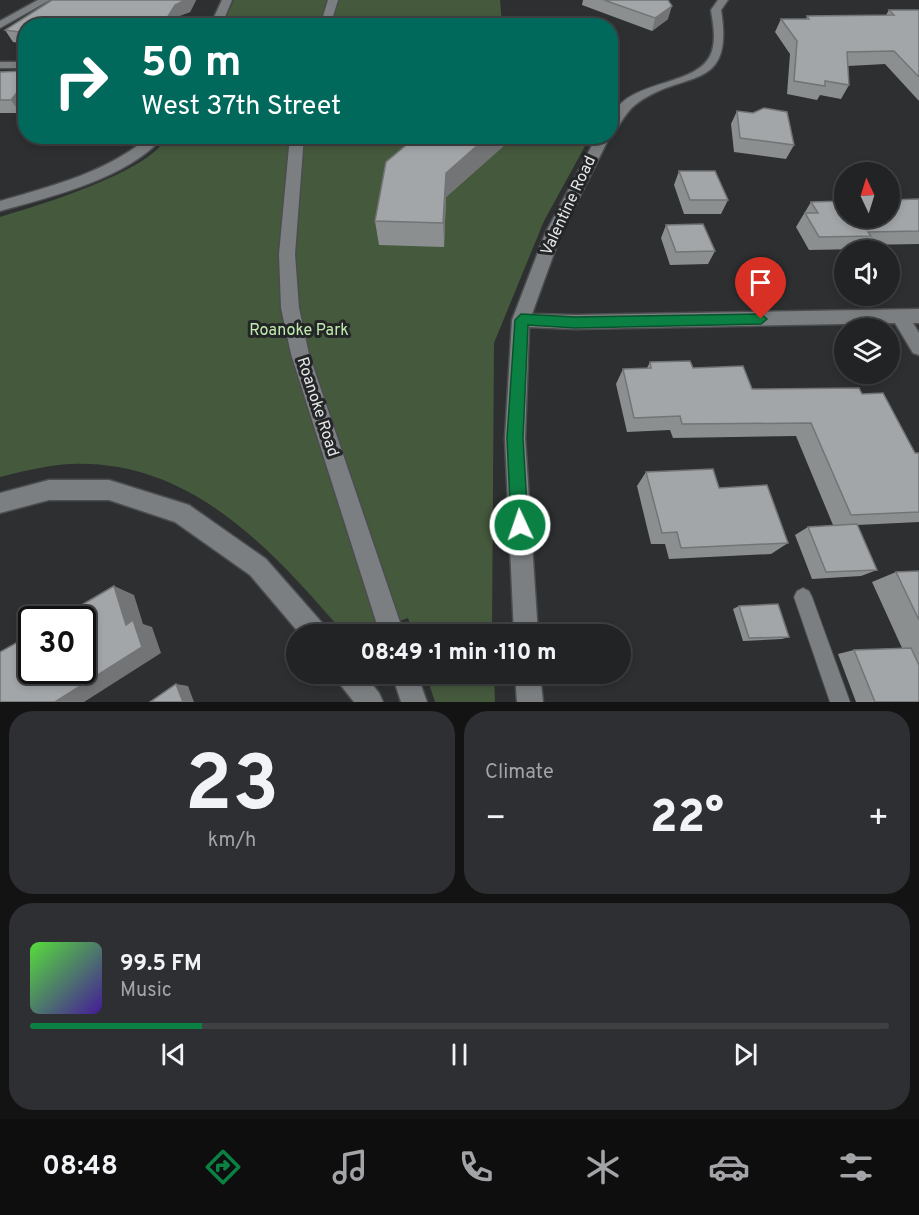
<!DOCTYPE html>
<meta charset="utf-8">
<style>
:root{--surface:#222325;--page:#2e2f32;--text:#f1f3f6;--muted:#a2a4a7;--line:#3f4042;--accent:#0b8043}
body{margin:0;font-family:Overpass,sans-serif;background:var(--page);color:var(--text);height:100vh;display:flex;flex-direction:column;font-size:22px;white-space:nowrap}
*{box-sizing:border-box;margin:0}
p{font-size:20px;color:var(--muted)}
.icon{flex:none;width:33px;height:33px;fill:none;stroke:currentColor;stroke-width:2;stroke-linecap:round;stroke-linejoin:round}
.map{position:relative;height:702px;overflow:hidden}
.panel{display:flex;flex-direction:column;gap:9px;padding:9px;background:#131314;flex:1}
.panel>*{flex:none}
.hud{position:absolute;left:18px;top:18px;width:600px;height:126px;border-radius:24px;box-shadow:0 3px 9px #0003,0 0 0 2px var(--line);background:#00695c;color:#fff;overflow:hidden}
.needle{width:39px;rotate:356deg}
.tools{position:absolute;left:834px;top:162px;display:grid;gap:12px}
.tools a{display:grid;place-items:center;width:66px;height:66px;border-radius:50%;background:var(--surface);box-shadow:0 3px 9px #0003,0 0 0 2px var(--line);font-size:30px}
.speed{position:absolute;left:18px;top:606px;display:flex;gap:12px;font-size:30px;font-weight:700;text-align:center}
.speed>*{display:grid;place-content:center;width:78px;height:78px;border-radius:50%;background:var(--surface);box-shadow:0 3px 9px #0003,0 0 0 2px var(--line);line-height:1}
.speed .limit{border:3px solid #111;border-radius:9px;background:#fff;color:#111}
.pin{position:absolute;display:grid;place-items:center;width:51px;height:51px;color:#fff;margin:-62px -26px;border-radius:50% 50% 50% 0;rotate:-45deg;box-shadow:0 0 6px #0007}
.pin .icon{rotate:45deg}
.me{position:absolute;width:66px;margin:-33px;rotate:357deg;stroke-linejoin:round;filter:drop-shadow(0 0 4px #0008)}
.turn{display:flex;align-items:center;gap:21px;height:126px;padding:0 24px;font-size:27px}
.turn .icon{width:78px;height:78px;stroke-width:2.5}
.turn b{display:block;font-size:42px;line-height:51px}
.big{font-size:45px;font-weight:800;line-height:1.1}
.panel .widget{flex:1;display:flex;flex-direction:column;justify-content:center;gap:9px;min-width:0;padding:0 21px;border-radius:24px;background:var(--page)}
.panel .dial{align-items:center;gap:0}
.dial b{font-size:78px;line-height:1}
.song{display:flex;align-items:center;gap:18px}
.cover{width:72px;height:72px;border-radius:9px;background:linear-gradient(135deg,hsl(110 70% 55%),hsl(260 70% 35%))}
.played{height:6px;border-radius:3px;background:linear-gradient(90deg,var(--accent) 20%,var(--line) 20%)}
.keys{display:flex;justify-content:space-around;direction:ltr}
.heat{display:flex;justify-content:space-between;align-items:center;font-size:33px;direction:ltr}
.panel .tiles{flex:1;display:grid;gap:9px;grid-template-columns:1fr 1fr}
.widget:last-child{grid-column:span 2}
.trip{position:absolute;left:286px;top:624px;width:345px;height:60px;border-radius:30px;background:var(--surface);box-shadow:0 3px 9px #0003,0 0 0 2px var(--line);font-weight:800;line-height:60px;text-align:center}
.tab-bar{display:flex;height:96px;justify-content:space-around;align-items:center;background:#0e0e0f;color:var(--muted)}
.tab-bar .icon{width:42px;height:42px}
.tab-bar .current{color:var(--accent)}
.tab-bar b{font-size:27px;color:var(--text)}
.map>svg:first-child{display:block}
.green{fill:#45593d}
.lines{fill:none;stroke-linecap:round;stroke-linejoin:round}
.lane-casing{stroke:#4b4d4f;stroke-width:2}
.street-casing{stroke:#4b4d4f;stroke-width:3}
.secondary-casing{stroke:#4b4d4f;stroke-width:3}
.lane{fill:#7c7f81;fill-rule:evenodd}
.street{fill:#7c7f81;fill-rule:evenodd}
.secondary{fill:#7c7f81;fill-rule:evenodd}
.wall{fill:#8c8f90}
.shaded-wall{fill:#727476}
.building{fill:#a3a6a8;stroke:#727476;stroke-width:1.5}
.route{fill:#0b8043;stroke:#07532c;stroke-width:1.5}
.labels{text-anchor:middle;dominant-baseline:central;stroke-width:6;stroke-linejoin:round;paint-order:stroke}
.street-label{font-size:16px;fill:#e6e7e9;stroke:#232527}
.park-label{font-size:16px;fill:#c1ecaf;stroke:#232527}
</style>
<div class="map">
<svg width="919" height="702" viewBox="0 0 919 702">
<rect width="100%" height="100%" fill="#2d2f31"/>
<g class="green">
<path d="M234,0H500L502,25L222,26Z"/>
<path d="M167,137H590L544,221L494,343L492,634H413L408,618L361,634L343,632C272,550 192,460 72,464C48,465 24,471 0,477V217C39,205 148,173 167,137Z"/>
<path d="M426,674H494L495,702H435Z"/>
</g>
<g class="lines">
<g class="lane-casing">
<path id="lane" d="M803,588L809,591L812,597L850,702H830L794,597L797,591Z"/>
</g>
<g class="street-casing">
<g id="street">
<path d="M38,0H50L0,28V21Z"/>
<path d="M222,0H232L221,26H210Z"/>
<path d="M718,0H728L721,10C735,95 682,68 635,105C626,112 621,123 615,131L610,132C610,74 699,93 712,51C716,38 713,24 711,10Z"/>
<rect x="0" y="62" width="26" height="6"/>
<path d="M150,136H164C129,178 51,197 0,211V201C52,186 108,172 150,136Z"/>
<path d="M597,136H610L561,234L532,314L575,315L919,309V323H913L919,333V355L913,353L895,323L575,329L529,327L525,438L538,634H514L505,438L512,320L545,234Z"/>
<path d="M49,480H109L189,505L266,559L324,625L327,634H300L250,575L175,522L109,500H49L0,513V493Z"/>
<path d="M335,674H364L379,693L383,702H354L339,683Z"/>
<path d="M515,674H540L543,702H517Z"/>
</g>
</g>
<g class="secondary-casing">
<g id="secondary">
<path d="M328,0H338L330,26H320Z"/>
<path d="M290,136H304L295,254L299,308L309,354L404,634H380L291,354L281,308L279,254Z"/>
<path d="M392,674H417L427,702H401Z"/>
</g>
</g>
<use href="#lane" class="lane"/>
<use href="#street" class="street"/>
<use href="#secondary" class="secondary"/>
</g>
<g class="wall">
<path d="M52,0H196L190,12L179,16L174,26H26V44L13,42L5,30Z"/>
<path d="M583,0H668V19L652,31L582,5Z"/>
<path d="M889,10H919V101L885,64L848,66L849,85L841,99L820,95L817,100L787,94L790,54L775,32L781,19H806L807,16L886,15Z"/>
<path d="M23,71L25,74L20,113H0V72Z"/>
<path d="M737,111L794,145L786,159L734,152L731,124Z"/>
<path d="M417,136H509L508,142L446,197L444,247L379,245L375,221Z"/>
<path d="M679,171L728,200L721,214H684L674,185Z"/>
<path d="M919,199V244L863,245L860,249L809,250L796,227L811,202Z"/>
<path d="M666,225L715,251L708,264L670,265L661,238Z"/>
<path d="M650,362L693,368L752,389L862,394L915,453H919V522L857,525L877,570L861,576L812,579L795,535L808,527L833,525L796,436L673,438L670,430L627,432L616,384L623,369L647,368Z"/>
<path d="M646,472L719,488L788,543L771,554L669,559L665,544H651L637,486Z"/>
<path d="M919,571V702H856L838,654L854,650L902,648L872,582L896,572Z"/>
<path d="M739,606L789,637L782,639L743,641L733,609Z"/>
</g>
<g class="shaded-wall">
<path d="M185,0H196L190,12L179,16L174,26H162L175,5Z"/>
<path d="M672,6L668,19L652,31L655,18Z"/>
<path d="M69,18L73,26H59Z"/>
<path d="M23,71L26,75V105L20,113L11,100L21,74Z"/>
<path d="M488,136H509L508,142L446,197L444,247L443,223L446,173Z"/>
<path d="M114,586L134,595L143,624L152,627L161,653L84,702H55L126,625Z"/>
<path d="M176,684L188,686L194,702H183Z"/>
</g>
<g class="building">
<path d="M52,0H185L175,5L162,26H115L116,24L69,18L59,26H26V33L5,30Z"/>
<path d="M604,0H668L672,6L655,18Z"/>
<path d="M889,10H919V77L894,51L847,52L849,85L825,81V86L794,81L797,41L781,19H809L807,16L894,15Z"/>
<path d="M23,71L21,74H26V81L11,100H0V72Z"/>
<path d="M764,108L787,112L794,145L740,138L737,111L753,113Z"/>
<path d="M417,136H488L446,173L443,223L375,221L386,162Z"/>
<path d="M679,171H715L728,200H690Z"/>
<path d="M919,199V231L868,232L871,236L819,237L805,213H818L811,202L844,201V218H890V200Z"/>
<path d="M703,224L715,251L676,252L666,225Z"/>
<path d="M690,361L693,368L743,366L752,389L859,388L862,394L883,393L915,453H919V512L851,515L811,423L682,424L680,416L634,418L623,369L651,368L650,362Z"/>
<path d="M713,469L719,488L767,485L788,543L681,548L677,532L662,533L646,472Z"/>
<path d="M857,524L877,570L826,572L808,527Z"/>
<path d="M919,571V620L896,572Z"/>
<path d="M114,586L126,625L133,620L142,647L55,702H0V652L32,634V670H82V620H56Z"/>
<path d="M778,604L789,637L749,638L739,606Z"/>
<path d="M911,648L919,665V702H875L854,650Z"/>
<path d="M176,684L183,702H150Z"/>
</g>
<path class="route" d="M521,314L575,317L761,314L767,319L761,324L575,328L528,325L523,438L528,525L526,531L520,533L514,531L511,525L507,438L515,320Z"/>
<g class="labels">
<g class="street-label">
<text transform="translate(569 206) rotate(-65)">Valentine Road</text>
<text transform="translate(317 407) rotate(72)">Roanoke Road</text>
</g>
<g class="park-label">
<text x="299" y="331">Roanoke Park</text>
</g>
</g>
</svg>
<div class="tools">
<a><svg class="needle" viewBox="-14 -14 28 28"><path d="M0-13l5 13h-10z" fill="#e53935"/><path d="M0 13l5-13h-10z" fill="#a2a4a7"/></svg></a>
<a><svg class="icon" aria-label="sound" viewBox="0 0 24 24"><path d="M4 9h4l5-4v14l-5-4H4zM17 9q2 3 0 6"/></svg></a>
<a><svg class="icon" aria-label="layers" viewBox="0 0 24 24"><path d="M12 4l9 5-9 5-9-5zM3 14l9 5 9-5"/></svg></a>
</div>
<div class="speed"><div class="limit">30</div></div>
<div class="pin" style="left:761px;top:319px;background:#d93025"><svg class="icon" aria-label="arrive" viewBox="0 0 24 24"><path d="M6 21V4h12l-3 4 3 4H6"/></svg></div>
<svg class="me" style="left:520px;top:525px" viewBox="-20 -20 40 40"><circle r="17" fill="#0b8043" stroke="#fff" stroke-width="3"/><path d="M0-11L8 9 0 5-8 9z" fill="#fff"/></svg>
<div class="trip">08:49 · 1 min · 110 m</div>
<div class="hud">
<div class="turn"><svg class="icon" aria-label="right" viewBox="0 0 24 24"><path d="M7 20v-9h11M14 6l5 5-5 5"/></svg><div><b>50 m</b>West 37th Street</div></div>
</div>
</div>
<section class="panel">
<div class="tiles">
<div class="widget dial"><b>23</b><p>km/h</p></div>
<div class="widget"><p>Climate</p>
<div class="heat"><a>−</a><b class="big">22°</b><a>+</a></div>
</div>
<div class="widget">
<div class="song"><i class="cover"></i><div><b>99.5 FM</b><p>Music</p></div></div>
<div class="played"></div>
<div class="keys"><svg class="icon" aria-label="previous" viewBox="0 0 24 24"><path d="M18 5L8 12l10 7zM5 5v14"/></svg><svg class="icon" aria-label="pause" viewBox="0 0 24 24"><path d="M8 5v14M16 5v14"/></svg><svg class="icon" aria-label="next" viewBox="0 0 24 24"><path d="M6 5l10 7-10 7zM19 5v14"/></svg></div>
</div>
</div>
</section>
<nav class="tab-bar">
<b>08:48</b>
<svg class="icon current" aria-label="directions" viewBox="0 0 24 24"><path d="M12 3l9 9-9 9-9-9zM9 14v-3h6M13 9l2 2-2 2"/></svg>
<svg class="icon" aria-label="music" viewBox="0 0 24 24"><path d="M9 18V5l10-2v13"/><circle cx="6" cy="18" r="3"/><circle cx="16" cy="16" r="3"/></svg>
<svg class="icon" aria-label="phone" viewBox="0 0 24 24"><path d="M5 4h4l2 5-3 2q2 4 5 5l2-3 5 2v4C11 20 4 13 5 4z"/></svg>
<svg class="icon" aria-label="climate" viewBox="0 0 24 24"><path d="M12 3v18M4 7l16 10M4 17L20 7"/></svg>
<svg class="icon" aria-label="car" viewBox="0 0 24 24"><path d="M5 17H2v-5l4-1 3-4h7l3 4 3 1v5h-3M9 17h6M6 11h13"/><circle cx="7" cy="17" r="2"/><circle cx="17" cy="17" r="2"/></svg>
<svg class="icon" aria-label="filters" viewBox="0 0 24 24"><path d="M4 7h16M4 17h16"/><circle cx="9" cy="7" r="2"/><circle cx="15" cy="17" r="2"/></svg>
</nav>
